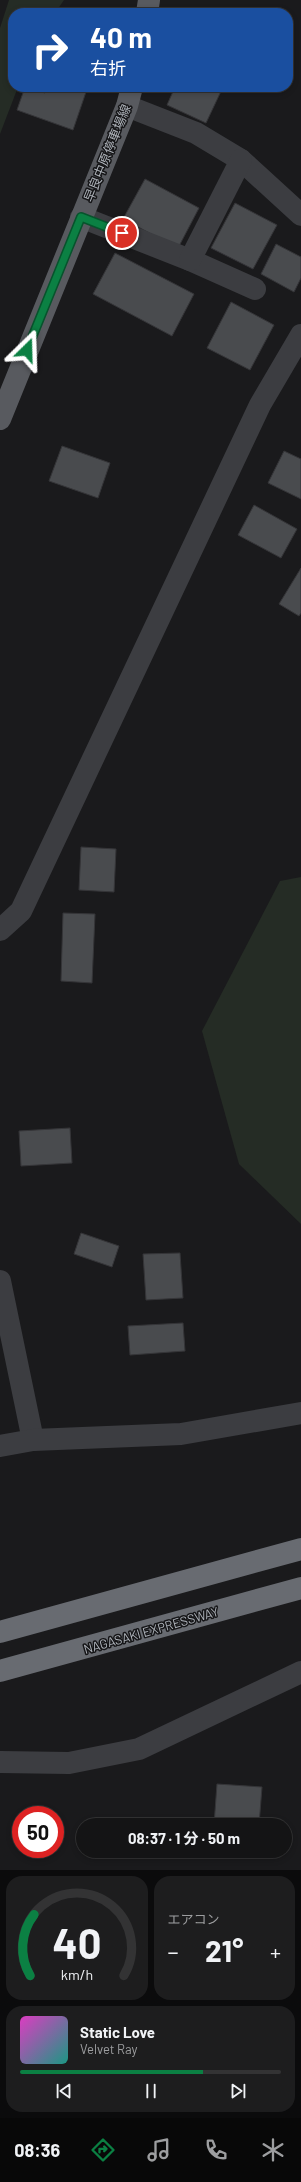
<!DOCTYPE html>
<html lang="ja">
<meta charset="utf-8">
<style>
:root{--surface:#141415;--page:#1d1d1e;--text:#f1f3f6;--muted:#9d9ea0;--line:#333334;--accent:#0b8043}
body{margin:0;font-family:Barlow,"Noto Sans JP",sans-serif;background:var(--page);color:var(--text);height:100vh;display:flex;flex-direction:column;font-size:15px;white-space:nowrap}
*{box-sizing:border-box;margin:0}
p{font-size:13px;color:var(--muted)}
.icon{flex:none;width:22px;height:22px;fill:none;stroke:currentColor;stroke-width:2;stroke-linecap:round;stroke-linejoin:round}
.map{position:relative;height:1870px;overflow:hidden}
.details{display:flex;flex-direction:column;gap:6px;padding:6px;background:#0b0b0c;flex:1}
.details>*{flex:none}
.guide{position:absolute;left:8px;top:8px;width:285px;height:84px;border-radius:16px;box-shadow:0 2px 6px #0003,0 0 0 1px var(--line);background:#1a4fa0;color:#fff;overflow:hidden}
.speed{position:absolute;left:12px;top:1806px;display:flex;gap:8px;font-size:20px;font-weight:700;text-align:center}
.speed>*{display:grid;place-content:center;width:52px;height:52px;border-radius:50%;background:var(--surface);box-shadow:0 2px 6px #0003,0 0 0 1px var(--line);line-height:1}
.speed .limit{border:6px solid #d22;background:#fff;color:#111}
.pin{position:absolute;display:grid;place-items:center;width:34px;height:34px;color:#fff;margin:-17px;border:2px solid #fff;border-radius:50%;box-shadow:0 1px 4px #0007}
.me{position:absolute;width:44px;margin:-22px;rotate:22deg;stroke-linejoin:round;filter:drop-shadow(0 0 3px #0008)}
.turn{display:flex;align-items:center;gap:14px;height:84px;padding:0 16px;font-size:18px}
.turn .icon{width:52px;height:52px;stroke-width:2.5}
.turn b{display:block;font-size:28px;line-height:34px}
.big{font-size:30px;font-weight:700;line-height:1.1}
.details .widget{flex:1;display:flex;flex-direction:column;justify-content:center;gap:6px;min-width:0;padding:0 14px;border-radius:16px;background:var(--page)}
.details .dial{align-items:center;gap:0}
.dial svg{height:104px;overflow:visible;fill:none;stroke:var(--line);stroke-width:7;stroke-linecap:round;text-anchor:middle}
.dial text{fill:var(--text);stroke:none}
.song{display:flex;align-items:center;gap:12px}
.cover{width:48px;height:48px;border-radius:6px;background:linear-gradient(135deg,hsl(310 70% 55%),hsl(170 70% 35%))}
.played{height:4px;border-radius:2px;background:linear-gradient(90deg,var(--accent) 70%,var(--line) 70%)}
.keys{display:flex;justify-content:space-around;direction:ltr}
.heat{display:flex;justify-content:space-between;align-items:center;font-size:22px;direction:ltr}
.details .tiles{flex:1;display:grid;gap:6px;grid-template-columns:1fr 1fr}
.widget:last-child{grid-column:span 2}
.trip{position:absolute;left:76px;top:1818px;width:216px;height:40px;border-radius:20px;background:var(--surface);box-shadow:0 2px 6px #0003,0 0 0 1px var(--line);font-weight:700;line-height:40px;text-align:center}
.tabs{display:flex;height:64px;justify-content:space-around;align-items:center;background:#080808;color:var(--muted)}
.tabs .icon{width:28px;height:28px}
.tabs .current{color:var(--accent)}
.tabs b{font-size:18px;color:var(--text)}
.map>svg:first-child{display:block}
.green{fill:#252c25}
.building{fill:#494b4e;stroke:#353538}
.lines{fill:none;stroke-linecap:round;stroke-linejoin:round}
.minor{stroke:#3c3d41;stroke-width:22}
.major{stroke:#585a5f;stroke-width:22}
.highway{stroke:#686b71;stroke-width:22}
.route-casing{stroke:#07532c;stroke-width:10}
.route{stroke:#0b8043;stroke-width:7}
.labels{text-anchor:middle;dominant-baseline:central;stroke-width:3;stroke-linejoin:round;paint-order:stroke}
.street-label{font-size:13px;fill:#aeb3ba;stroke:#151517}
</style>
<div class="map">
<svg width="301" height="1870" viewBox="0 0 301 1870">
<rect width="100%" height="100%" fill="#1a1a1c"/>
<g class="green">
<path d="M9,0H64L55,13H13V87H18L0,134V28Z"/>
<path d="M301,877V1224L239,1164L202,1031L280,881Z"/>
</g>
<g class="building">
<path d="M25,87L45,93L47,87H81L87,89L73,130L17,110Z"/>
<path d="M175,87H223L206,123L167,105Z"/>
<path d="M145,179L199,208L178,248L123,219Z"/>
<path d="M235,203L277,225L253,269L211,248Z"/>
<path d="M276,244L301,257V278L294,292L261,274Z"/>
<path d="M115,253L194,294L172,336L93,294Z"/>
<path d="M231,302L274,325L250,370L207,348Z"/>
<path d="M62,446L110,463L98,498L49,481Z"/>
<path d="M284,451L301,459V499L268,483Z"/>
<path d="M254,505L297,529L281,558L238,535Z"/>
<path d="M301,568V613L299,616L279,604Z"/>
<path d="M81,847L116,849L114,892L79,890Z"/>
<path d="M63,913L95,914L92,983L61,981Z"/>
<path d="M70,1128L72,1163L21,1166L19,1131Z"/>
<path d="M81,1233L119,1246L112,1267L74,1254Z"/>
<path d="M180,1253L183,1298L146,1300L143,1254Z"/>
<path d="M183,1323L185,1351L130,1355L128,1326Z"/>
<path d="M217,1784L262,1787L259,1825H214Z"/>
<path d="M213,1851H257V1854Z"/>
</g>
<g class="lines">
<g class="minor">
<path d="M127,106L196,133L241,160L301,215"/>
<path d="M81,217L190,260L255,289"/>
<path d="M190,260L241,160"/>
<path d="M0,930L21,911L260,405L301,335"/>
<path d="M0,1281L33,1440"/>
<path d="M0,1446L33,1440L181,1434L301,1413"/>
<path d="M0,1762L69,1763L139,1749L301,1672"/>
</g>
<g class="major">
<path d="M147,13L149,0"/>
<path d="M0,419L127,106L132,87"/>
</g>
<g class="highway">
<path d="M0,1632L301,1549"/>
<path d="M0,1671L301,1588"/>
</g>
</g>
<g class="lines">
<g class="route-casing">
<path id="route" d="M27,350L81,217L122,233"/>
</g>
<use href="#route" class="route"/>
</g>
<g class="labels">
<g class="street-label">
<text transform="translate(107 153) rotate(-68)">早良中原停車場線</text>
<text transform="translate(151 1630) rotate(-16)">NAGASAKI EXPRESSWAY</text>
</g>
</g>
</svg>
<div class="speed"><div class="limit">50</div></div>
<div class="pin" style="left:122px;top:233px;background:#d93025"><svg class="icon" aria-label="arrive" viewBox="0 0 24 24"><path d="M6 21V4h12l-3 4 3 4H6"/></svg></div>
<svg class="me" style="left:27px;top:350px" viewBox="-20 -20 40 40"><path d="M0-17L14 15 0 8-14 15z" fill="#0b8043" stroke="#fff" stroke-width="4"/></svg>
<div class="trip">08:37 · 1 分 · 50 m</div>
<div class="guide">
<div class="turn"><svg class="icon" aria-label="right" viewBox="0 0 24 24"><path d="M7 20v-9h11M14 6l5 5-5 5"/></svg><div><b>40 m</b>右折</div></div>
</div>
</div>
<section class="details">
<div class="tiles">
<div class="widget dial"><svg viewBox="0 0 100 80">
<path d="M14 69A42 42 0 1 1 86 69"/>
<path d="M14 69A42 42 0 0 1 17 22" stroke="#0b8043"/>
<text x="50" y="56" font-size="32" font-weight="700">40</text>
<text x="50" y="72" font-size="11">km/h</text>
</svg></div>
<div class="widget"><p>エアコン</p>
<div class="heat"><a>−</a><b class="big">21°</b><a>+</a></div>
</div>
<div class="widget">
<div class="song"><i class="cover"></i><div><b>Static Love</b><p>Velvet Ray</p></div></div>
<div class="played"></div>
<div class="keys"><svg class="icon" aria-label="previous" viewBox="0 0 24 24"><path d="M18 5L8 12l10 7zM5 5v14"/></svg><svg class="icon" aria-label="pause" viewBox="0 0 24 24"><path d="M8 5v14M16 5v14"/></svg><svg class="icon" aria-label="next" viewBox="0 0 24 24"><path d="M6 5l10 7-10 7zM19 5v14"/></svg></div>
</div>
</div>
</section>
<nav class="tabs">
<b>08:36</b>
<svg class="icon current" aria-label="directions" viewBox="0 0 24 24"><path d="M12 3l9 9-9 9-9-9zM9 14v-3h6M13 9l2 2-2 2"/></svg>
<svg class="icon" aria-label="music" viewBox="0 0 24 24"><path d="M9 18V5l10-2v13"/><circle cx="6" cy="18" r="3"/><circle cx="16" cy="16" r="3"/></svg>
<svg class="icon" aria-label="phone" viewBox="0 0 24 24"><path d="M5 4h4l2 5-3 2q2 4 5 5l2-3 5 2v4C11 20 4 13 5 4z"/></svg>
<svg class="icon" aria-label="climate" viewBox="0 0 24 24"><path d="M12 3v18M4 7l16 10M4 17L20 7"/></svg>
</nav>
